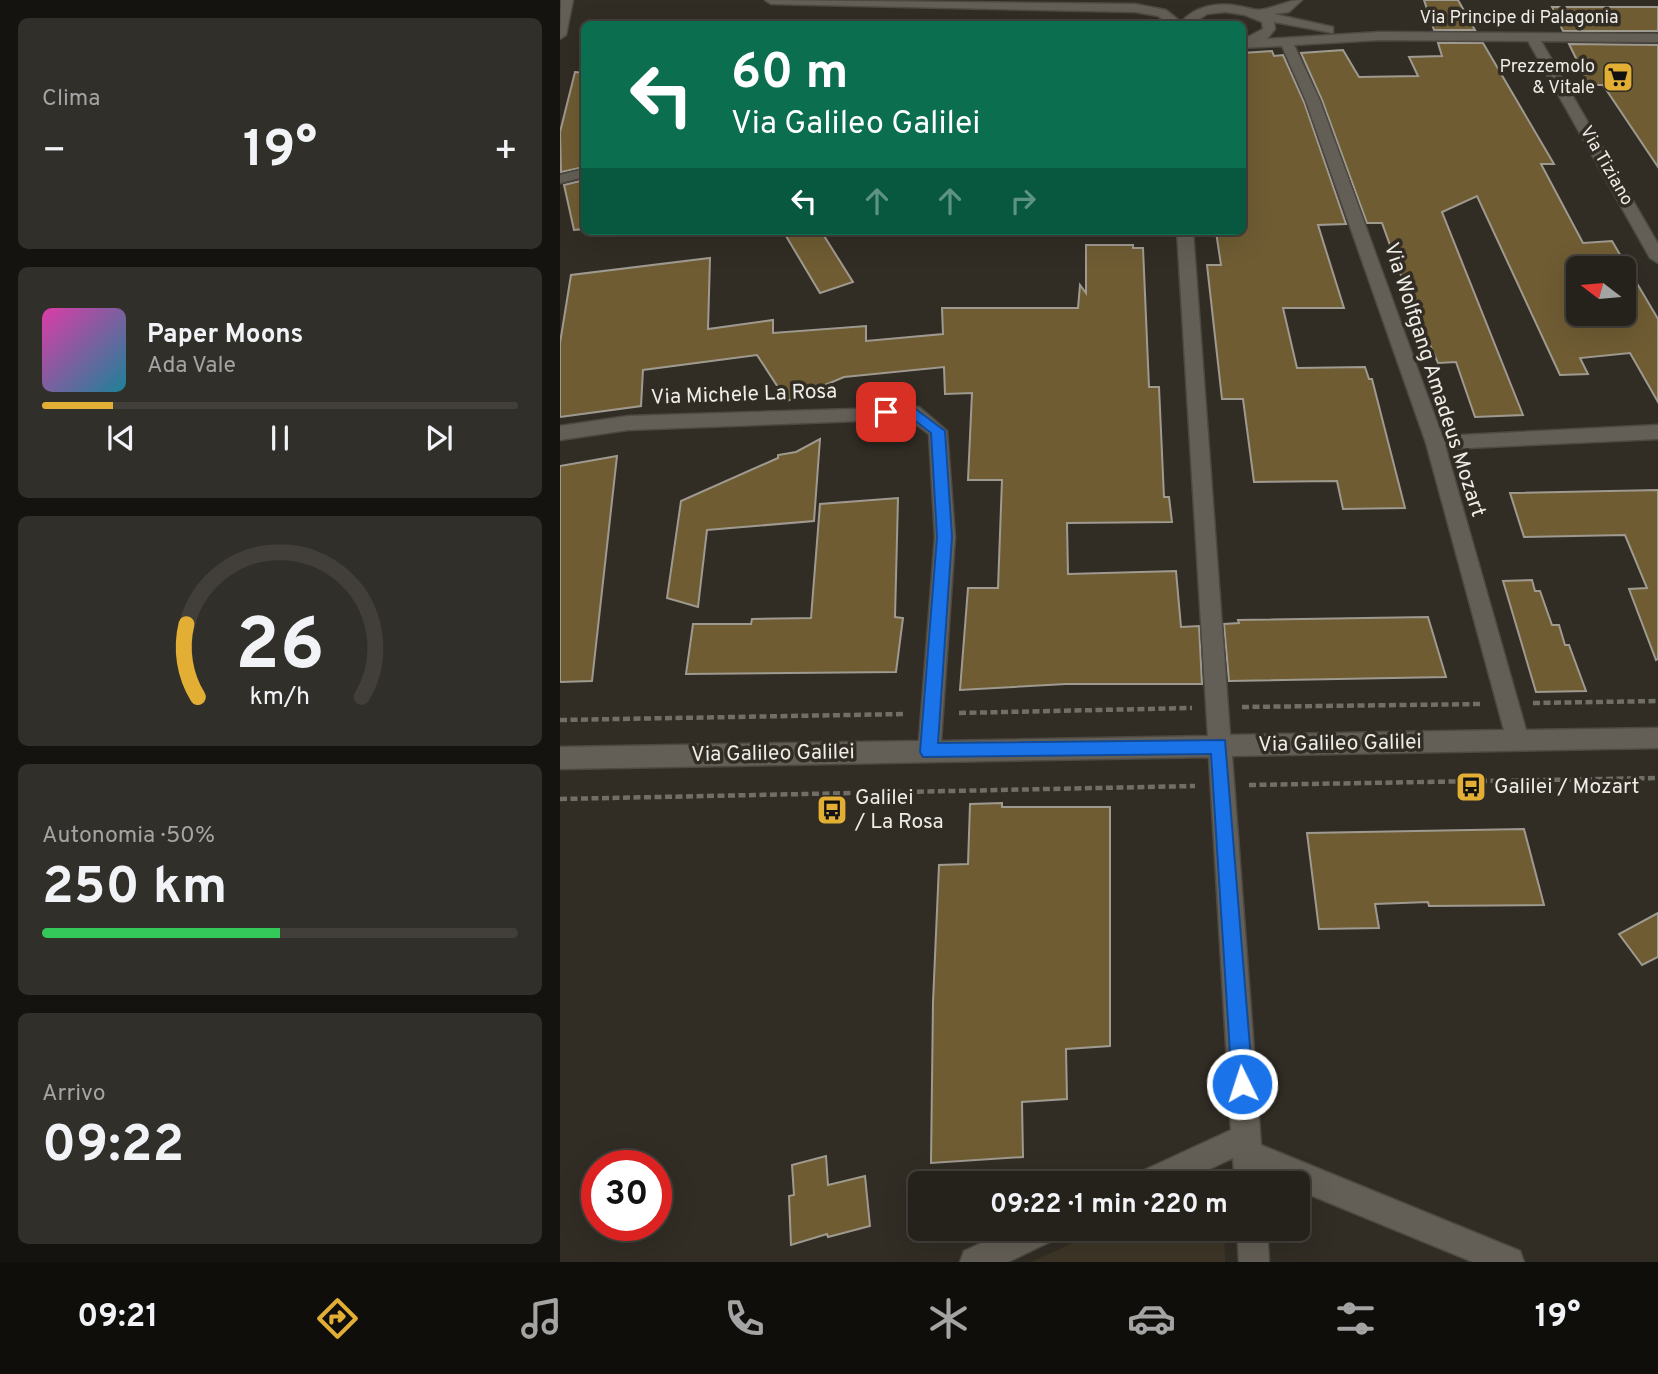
<!DOCTYPE html>
<html lang="it">
<meta charset="utf-8">
<style>
:root{--surface:#25221c;--page:#312f29;--text:#f1f3f6;--muted:#a3a4a3;--line:#423f3b;--accent:#e2af34}
body{margin:0;font-family:Overpass,sans-serif;background:var(--page);color:var(--text);height:100vh;display:flex;flex-direction:column;font-size:26px;white-space:nowrap}
*{box-sizing:border-box;margin:0}
p{font-size:23px;color:var(--muted)}
.icon{flex:none;width:38px;height:38px;fill:none;stroke:currentColor;stroke-width:2;stroke-linecap:round;stroke-linejoin:round}
.map{position:relative;flex:1;overflow:hidden}
.panel{display:flex;flex-direction:column;gap:18px;padding:18px;background:#14130f;width:560px}
.panel>*{flex:none}
.hud{position:absolute;left:21px;top:21px;width:665px;height:214px;border-radius:10px;box-shadow:0 7px 28px #0002,0 0 0 2px var(--line);background:#0b6e4f;color:#fff;overflow:hidden}
.needle{width:46px;rotate:286deg}
.buttons{position:absolute;left:1006px;top:256px;display:grid;gap:14px}
.buttons a{display:grid;place-items:center;width:70px;height:70px;border-radius:10px;background:var(--surface);box-shadow:0 7px 28px #0002,0 0 0 2px var(--line);font-size:35px}
.speed{position:absolute;left:21px;top:1150px;display:flex;gap:14px;font-size:35px;font-weight:700;text-align:center}
.speed>*{display:grid;place-content:center;width:91px;height:91px;border-radius:50%;background:var(--surface);box-shadow:0 7px 28px #0002,0 0 0 2px var(--line);line-height:1}
.speed .limit{border:10px solid #d22;background:#fff;color:#111}
.pin{position:absolute;display:grid;place-items:center;width:60px;height:60px;color:#fff;margin:-30px;border-radius:14px;box-shadow:0 4px 10px #0006}
.me{position:absolute;width:77px;margin:-38px;rotate:356deg;stroke-linejoin:round;filter:drop-shadow(0 0 5px #0008)}
.turn{display:flex;align-items:center;gap:24px;height:147px;padding:0 35px;font-size:32px}
.turn .icon{width:91px;height:91px;stroke-width:2.5}
.turn b{display:block;font-size:49px;line-height:60px}
.lanes{display:flex;align-items:center;height:66px;padding:0 35px;background:#0003;justify-content:center;gap:35px;direction:ltr}
.lanes .off{opacity:.35}
.big{font-size:52px;font-weight:700;line-height:1.1}
.panel .card{flex:1;display:flex;flex-direction:column;justify-content:center;gap:10px;min-width:0;padding:0 24px;border-radius:10px;background:var(--page)}
.panel .dial{align-items:center;gap:0}
.dial svg{height:182px;overflow:visible;fill:none;stroke:var(--line);stroke-width:7;stroke-linecap:round;text-anchor:middle}
.dial text{fill:var(--text);stroke:none}
.song{display:flex;align-items:center;gap:21px}
.cover{width:84px;height:84px;border-radius:10px;background:linear-gradient(135deg,hsl(320 70% 55%),hsl(190 70% 35%))}
.played{height:7px;border-radius:4px;background:linear-gradient(90deg,var(--accent) 15%,var(--line) 15%)}
.keys{display:flex;justify-content:space-around;direction:ltr}
.heat{display:flex;justify-content:space-between;align-items:center;font-size:38px;direction:ltr}
.charge{height:10px;border-radius:5px;background:linear-gradient(90deg,#34c759 50%,var(--line) 0)}
.trip{position:absolute;left:348px;top:1171px;width:402px;height:70px;border-radius:10px;background:var(--surface);box-shadow:0 7px 28px #0002,0 0 0 2px var(--line);font-weight:700;line-height:70px;text-align:center}
.menu{display:flex;height:112px;justify-content:space-around;align-items:center;background:#0f0e0b;color:var(--muted)}
.menu .icon{width:49px;height:49px}
.menu .on{color:var(--accent)}
.menu b{font-size:32px;color:var(--text)}
main{display:flex;flex:1;min-height:0}
.map>svg:first-child{display:block}
.built{fill:#3d3628}
.building{fill:#6f5c33;stroke:#9f9a90;stroke-width:2;fill-rule:evenodd}
.lines{fill:none;stroke-linecap:round;stroke-linejoin:round}
.minor-casing{stroke:#4c4942;stroke-width:3}
.path{stroke:#716e67;stroke-width:4.5;stroke-dasharray:7 3.5;stroke-linecap:butt}
.minor{fill:#645f56;fill-rule:evenodd}
.route{fill:#1a73e8;stroke:#114b97;stroke-width:2}
.labels{text-anchor:middle;dominant-baseline:central;stroke-width:7;stroke-linejoin:round;paint-order:stroke}
.far-street-label{font-size:18px;fill:#eeece6;stroke:#312d25}
.far-poi-label{font-size:18px;fill:#eeece6;stroke:#312d25;text-anchor:end}
.street-label{font-size:21px;fill:#eeece6;stroke:#312d25}
.poi-label{font-size:21px;fill:#eeece6;stroke:#312d25;text-anchor:start}
</style>
<main>
<section class="panel">
<div class="card"><p>Clima</p>
<div class="heat"><a>−</a><b class="big">19°</b><a>+</a></div>
</div>
<div class="card">
<div class="song"><i class="cover"></i><div><b>Paper Moons</b><p>Ada Vale</p></div></div>
<div class="played"></div>
<div class="keys"><svg class="icon" aria-label="previous" viewBox="0 0 24 24"><path d="M18 5L8 12l10 7zM5 5v14"/></svg><svg class="icon" aria-label="pause" viewBox="0 0 24 24"><path d="M8 5v14M16 5v14"/></svg><svg class="icon" aria-label="next" viewBox="0 0 24 24"><path d="M6 5l10 7-10 7zM19 5v14"/></svg></div>
</div>
<div class="card dial"><svg viewBox="0 0 100 80">
<path d="M14 69A42 42 0 1 1 86 69"/>
<path d="M14 69A42 42 0 0 1 9 37" stroke="#e2af34"/>
<text x="50" y="56" font-size="32" font-weight="700">26</text>
<text x="50" y="72" font-size="11">km/h</text>
</svg></div>
<div class="card"><p>Autonomia · 50%</p><b class="big">250 km</b><div class="charge"></div></div>
<div class="card"><p>Arrivo</p><b class="big">09:22</b></div>
</section>
<div class="map">
<svg width="1098" height="1262" viewBox="0 0 1098 1262">
<rect width="100%" height="100%" fill="#312d25"/>
<path class="built" d="M543,1229H664L665,1262H471Z"/>
<g class="building">
<path d="M864,0H898L915,30H874Z"/>
<path d="M992,7H1098V31H1003Z"/>
<path d="M878,43H923L994,164H981L1023,243L1052,241L1098,319V402L1070,353L1020,358L1028,374L1000,375L917,196L882,212L963,415L915,417L896,362L878,363L849,298L822,223H807L762,100L741,53L783,50L799,77L858,76L849,57L882,56ZM1018,268H1064V313H1018Z"/>
<path d="M1009,44L1098,45V167L1043,85H1029Z"/>
<path d="M712,51L714,56L723,55L744,102L786,224L758,225L784,308H723L737,368L805,367L809,379H812L845,508L783,509L777,481L694,482L683,399H662L647,265H661L656,232H682V53Z"/>
<path d="M15,72L24,73V167L1,172L0,132Z"/>
<path d="M24,180V229L14,230L4,185Z"/>
<path d="M223,231H261L293,282L260,293Z"/>
<path d="M526,245H573V248H583L589,387H599L604,497H609L612,522L507,523L508,574L616,571L621,627L639,626L642,684H506L400,690L408,588H438L442,480H408L412,393L385,394L384,367L284,377L227,401L197,355L83,370L81,406L0,417V343L11,275L150,258L148,329L213,320V333L306,326V341L383,334L382,308H518L520,285L526,293Z"/>
<path d="M260,439L254,521L147,530L138,607L107,598L121,501L218,458V455L236,452Z"/>
<path d="M57,456L32,681L0,682V466Z"/>
<path d="M1098,490V659L1096,660L1069,589L1087,588L1065,535L964,537L950,493Z"/>
<path d="M338,498L335,617L343,618L336,672L126,674L133,624H191L192,619L251,618L260,504Z"/>
<path d="M972,580L975,591H980L992,625H999L1005,645H1009L1026,691L976,692L943,581Z"/>
<path d="M868,617L886,677L669,681L664,624L679,623L678,620Z"/>
<path d="M442,803V807H550V1046L506,1049L507,1099L462,1102L463,1157L371,1163L373,1002L379,865L408,864L410,804Z"/>
<path d="M964,829L984,905L869,906L868,902L815,904L819,928L759,929L747,833Z"/>
<path d="M1098,913V957L1082,965L1059,934Z"/>
<path d="M266,1156L268,1185L305,1176L310,1226L268,1237L267,1234L231,1245L229,1196L234,1195L232,1165Z"/>
</g>
<g class="lines">
<g class="minor-casing">
<g id="minor">
<path d="M1,0H13L6,35L0,39Z"/>
<path d="M205,0L575,4L606,10L621,22C636,6 657,2 678,6C685,7 694,10 699,10C715,8 727,0 742,0L729,12L714,14L773,27V33L714,22L715,29L707,39L820,32L1098,34V42L981,41L1098,244V263L1090,258L968,41L820,40L734,45L760,101L882,436L1098,425V439L886,449L966,730L1098,728V748L672,756L701,1145L960,1251L964,1262H913L738,1190V1183H723L703,1175V1183H675L673,1158L620,1183H574L578,1173L671,1130L649,757L0,769V747L359,741L375,537L369,434L349,419L68,430L0,440V426L68,416L359,407L387,431L395,537L381,741L648,736L617,231H633L670,735L944,730L866,443L746,101L722,46L682,48V40L703,29L702,22L685,15L665,12L647,14L632,24H609L598,16L575,12L211,4Z"/>
<path d="M24,169V177L0,183V175Z"/>
<path d="M454,1228H502L498,1238L448,1262H400L404,1251Z"/>
<path d="M677,1228H707L709,1262H679Z"/>
</g>
</g>
<g class="path">
<path d="M973,703L1098,701"/>
<path d="M682,707L922,704"/>
<path d="M399,713L632,708"/>
<path d="M0,720L345,714"/>
<path d="M689,785L1098,778"/>
<path d="M0,799L635,786"/>
</g>
<use href="#minor" class="minor"/>
</g>
<path class="route" d="M353,407L385,431L392,537L378,743L665,740L693,1084L690,1091L682,1094L675,1091L672,1084L651,754L363,757L360,752L377,537L371,433L350,417H326L320,412L326,407Z"/>
<defs>
<g id="supermarket-square" transform="scale(1.575)"><rect x="-9" y="-9" width="18" height="18" rx="4" fill="#e2af34" stroke="#312d25"/><path d="M-6-5.5h2.5l.6 2H6L4.5 2H-2.5L-4.4-4H-6ZM-1.5 3.2a1.3 1.3 0 1 0 .1 0ZM3 3.2a1.3 1.3 0 1 0 .1 0Z" fill="#111"/></g>
<g id="bus-square" transform="scale(1.575)"><rect x="-9" y="-9" width="18" height="18" rx="4" fill="#e2af34" stroke="#312d25"/><path d="M-5-6H5V4H4V6H2V4H-2V6H-4V4H-5ZM-3.5-4V0h7V-4ZM-3.5 1.2v1.5H-2V1.2ZM2 1.2v1.5H3.5V1.2Z" fill="#111"/></g>
</defs>
<g fill-rule="evenodd">
<use href="#supermarket-square" x="1058" y="77"/>
<use href="#bus-square" x="911" y="787"/>
<use href="#bus-square" x="272" y="810"/>
</g>
<g class="labels">
<g class="far-street-label">
<text x="959" y="18">Via Principe di Palagonia</text>
<text transform="translate(1046 166) rotate(60)">Via Tiziano</text>
</g>
<g class="far-poi-label">
<text x="1035" y="67">Prezzemolo<tspan x="1035" dy="21">&amp; Vitale</tspan></text>
</g>
<g class="street-label">
<text transform="translate(874 380) rotate(72)">Via Wolfgang Amadeus Mozart</text>
<text transform="translate(184 395) rotate(-2)">Via Michele La Rosa</text>
<text transform="translate(780 744) rotate(-1)">Via Galileo Galilei</text>
<text transform="translate(213 754) rotate(-1)">Via Galileo Galilei</text>
</g>
<g class="poi-label">
<text x="934" y="787">Galilei / Mozart</text>
<text x="295" y="798">Galilei<tspan x="295" dy="24">/ La Rosa</tspan></text>
</g>
</g>
</svg>
<div class="buttons">
<a><svg class="needle" viewBox="-14 -14 28 28"><path d="M0-13l5 13h-10z" fill="#e53935"/><path d="M0 13l5-13h-10z" fill="#a3a4a3"/></svg></a>
</div>
<div class="speed"><div class="limit">30</div></div>
<div class="pin" style="left:326px;top:412px;background:#d93025"><svg class="icon" aria-label="arrive" viewBox="0 0 24 24"><path d="M6 21V4h12l-3 4 3 4H6"/></svg></div>
<svg class="me" style="left:682px;top:1084px" viewBox="-20 -20 40 40"><circle r="17" fill="#1a73e8" stroke="#fff" stroke-width="3"/><path d="M0-11L8 9 0 5-8 9z" fill="#fff"/></svg>
<div class="trip">09:22 · 1 min · 220 m</div>
<div class="hud">
<div class="turn"><svg class="icon" aria-label="left" viewBox="0 0 24 24"><path d="M17 20v-9H6M10 6l-5 5 5 5"/></svg><div><b>60 m</b>Via Galileo Galilei</div></div>
<div class="lanes"><svg class="icon" aria-label="left" viewBox="0 0 24 24"><path d="M17 20v-9H6M10 6l-5 5 5 5"/></svg><svg class="icon off" aria-label="ahead" viewBox="0 0 24 24"><path d="M12 20V5M6 11l6-6 6 6"/></svg><svg class="icon off" aria-label="ahead" viewBox="0 0 24 24"><path d="M12 20V5M6 11l6-6 6 6"/></svg><svg class="icon off" aria-label="right" viewBox="0 0 24 24"><path d="M7 20v-9h11M14 6l5 5-5 5"/></svg></div>
</div>
</div>
</main>
<nav class="menu">
<b>09:21</b>
<svg class="icon on" aria-label="directions" viewBox="0 0 24 24"><path d="M12 3l9 9-9 9-9-9zM9 14v-3h6M13 9l2 2-2 2"/></svg>
<svg class="icon" aria-label="music" viewBox="0 0 24 24"><path d="M9 18V5l10-2v13"/><circle cx="6" cy="18" r="3"/><circle cx="16" cy="16" r="3"/></svg>
<svg class="icon" aria-label="phone" viewBox="0 0 24 24"><path d="M5 4h4l2 5-3 2q2 4 5 5l2-3 5 2v4C11 20 4 13 5 4z"/></svg>
<svg class="icon" aria-label="climate" viewBox="0 0 24 24"><path d="M12 3v18M4 7l16 10M4 17L20 7"/></svg>
<svg class="icon" aria-label="car" viewBox="0 0 24 24"><path d="M5 17H2v-5l4-1 3-4h7l3 4 3 1v5h-3M9 17h6M6 11h13"/><circle cx="7" cy="17" r="2"/><circle cx="17" cy="17" r="2"/></svg>
<svg class="icon" aria-label="filters" viewBox="0 0 24 24"><path d="M4 7h16M4 17h16"/><circle cx="9" cy="7" r="2"/><circle cx="15" cy="17" r="2"/></svg>
<b>19°</b>
</nav>
